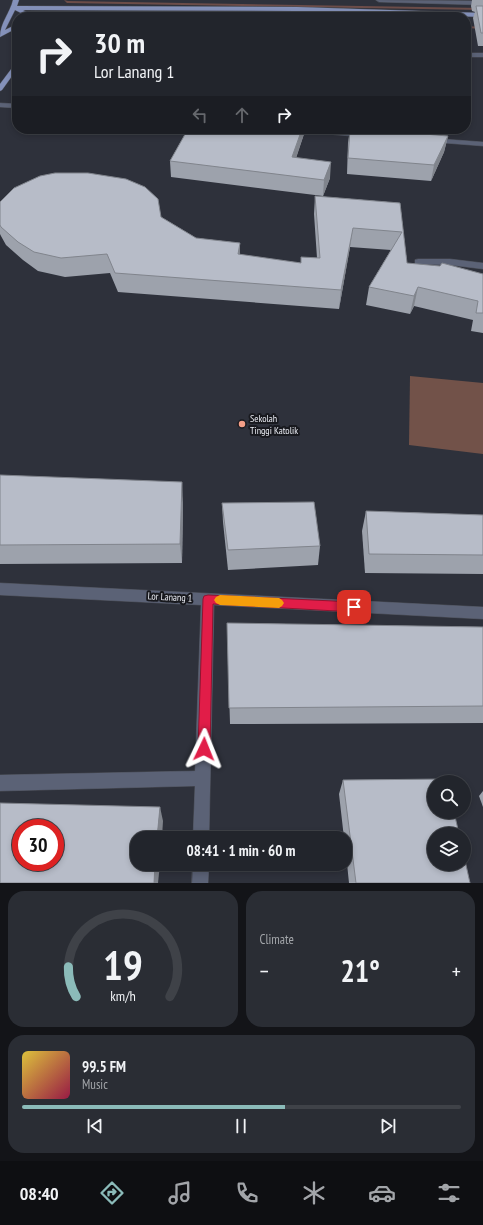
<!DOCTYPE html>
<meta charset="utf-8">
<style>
:root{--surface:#22252c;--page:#2a2d34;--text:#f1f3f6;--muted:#a2a5a9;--line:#3f4248;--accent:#8bbbb9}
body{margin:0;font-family:"PT Sans Narrow",sans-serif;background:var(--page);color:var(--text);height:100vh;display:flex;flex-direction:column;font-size:15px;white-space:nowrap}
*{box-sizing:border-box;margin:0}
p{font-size:13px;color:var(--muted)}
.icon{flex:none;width:22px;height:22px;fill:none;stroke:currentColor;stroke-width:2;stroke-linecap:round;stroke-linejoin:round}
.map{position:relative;height:883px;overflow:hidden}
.drawer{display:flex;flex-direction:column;gap:8px;padding:8px;background:#131418;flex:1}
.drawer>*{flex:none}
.hud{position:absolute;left:12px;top:12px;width:459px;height:122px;border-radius:16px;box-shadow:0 2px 6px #0003,0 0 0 1px var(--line);background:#22252c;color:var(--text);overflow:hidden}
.fabs{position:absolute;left:427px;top:775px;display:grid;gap:8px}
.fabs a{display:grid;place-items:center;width:44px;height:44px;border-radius:50%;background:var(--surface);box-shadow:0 2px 6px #0003,0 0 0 1px var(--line);font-size:20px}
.speed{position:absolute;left:12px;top:819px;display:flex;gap:8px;font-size:20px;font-weight:700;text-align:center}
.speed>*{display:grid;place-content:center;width:52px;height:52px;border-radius:50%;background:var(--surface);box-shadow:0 2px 6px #0003,0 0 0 1px var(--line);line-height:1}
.speed .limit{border:6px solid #d22;background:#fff;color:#111}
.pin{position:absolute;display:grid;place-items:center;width:34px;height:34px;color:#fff;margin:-17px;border-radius:8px;box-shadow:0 2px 6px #0006}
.me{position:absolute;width:44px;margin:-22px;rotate:2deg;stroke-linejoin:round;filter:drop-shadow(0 0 3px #0008)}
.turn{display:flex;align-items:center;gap:14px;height:84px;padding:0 16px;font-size:18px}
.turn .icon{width:52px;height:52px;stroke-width:2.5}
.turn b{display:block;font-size:28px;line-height:34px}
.lanes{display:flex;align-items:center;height:38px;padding:0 16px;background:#0003;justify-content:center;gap:20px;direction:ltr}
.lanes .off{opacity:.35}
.big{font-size:30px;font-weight:600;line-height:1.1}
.drawer .widget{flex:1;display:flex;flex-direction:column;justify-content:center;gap:6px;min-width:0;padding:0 14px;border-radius:16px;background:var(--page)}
.drawer .dial{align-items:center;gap:0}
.dial svg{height:104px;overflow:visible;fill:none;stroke:var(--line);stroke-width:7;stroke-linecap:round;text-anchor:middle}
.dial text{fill:var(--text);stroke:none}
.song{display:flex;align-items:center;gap:12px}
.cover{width:48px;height:48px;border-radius:6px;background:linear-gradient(135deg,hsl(50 70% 55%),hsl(340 70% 35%))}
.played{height:4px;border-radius:2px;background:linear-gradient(90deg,var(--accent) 60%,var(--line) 60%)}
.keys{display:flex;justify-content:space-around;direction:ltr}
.heat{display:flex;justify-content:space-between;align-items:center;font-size:22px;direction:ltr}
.drawer .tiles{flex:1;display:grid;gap:8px;grid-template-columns:1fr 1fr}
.widget:last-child{grid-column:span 2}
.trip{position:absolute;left:130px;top:831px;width:222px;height:40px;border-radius:16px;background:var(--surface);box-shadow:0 2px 6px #0003,0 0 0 1px var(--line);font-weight:600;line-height:40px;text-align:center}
.tabs{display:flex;height:64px;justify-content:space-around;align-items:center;background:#0e0f12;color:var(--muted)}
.tabs .icon{width:28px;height:28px}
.tabs .on{color:var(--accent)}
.tabs b{font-size:18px;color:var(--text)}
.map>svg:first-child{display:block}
.green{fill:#725249}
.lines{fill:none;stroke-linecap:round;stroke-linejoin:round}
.stream{fill:#6c4d49;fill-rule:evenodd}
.minor-casing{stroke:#4c4f58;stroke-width:1}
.primary-casing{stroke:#4c4f58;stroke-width:1}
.minor{fill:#5b6276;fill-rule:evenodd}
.primary{fill:#8491ba;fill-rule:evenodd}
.wall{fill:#9da2ac}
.shaded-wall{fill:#80848c}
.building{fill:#b7bcc8;stroke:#80848c;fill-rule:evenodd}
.route{fill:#e11d48;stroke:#92132f}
.slow{fill:#f59e0b}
.poi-dot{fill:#f49e87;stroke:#18191e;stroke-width:1.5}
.labels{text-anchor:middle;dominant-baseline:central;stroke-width:4;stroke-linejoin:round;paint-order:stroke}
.poi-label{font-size:10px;fill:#e9ebf2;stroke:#18191e;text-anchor:start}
.street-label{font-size:10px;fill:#e9ebf2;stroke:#18191e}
</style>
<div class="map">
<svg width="483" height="883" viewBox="0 0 483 883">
<rect width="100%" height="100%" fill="#2e313b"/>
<path class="green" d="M410,376L483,383V454L409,445Z"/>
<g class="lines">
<g class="stream">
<path d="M64,0L68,1L483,8V10L67,3Z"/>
<path d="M466,26L483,27V29L466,28Z"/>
</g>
<g class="minor-casing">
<g id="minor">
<path d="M376,0L483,1V5L379,2Z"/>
<rect x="466" y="53" width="17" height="4"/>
<path d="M0,103L17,104V108L0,107Z"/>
<path d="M286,129H316L363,133L367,135L363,137L290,131Z"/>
<path d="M429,138L483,142V146L432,142H429Z"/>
<path d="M418,259H450L483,263V269L450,265L415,264V260Z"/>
<path d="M0,583L483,607V619L214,605L209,838H193L195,786L0,791V775L195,771L201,605L0,595Z"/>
<path d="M193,864H209L208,883H192Z"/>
</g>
</g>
<g class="primary-casing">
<g id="primary">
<path d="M13,0H19L17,6L297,7L483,13V17L297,11L23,10L37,17H29L15,10L5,30L17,24V28L0,37C0,23 10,13 13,0Z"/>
<path d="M167,14L165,17H94L97,15Z"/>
<path d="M17,63V69L2,90L0,91V84L15,64Z"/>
</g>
</g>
<use href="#minor" class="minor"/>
<use href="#primary" class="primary"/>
</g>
<g class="wall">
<path d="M472,0H483V46H478L473,18L475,12L472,11L471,6Z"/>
<path d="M17,78V94L14,82Z"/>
<path d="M188,129H305L304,134L296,158L330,178L323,196L171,177L170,161Z"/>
<path d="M350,129L448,136L444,152L431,181L347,174L348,143Z"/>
<path d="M315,196L400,203L407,263L483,274V272V333L471,331L473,320L414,306L410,314L366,305L369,287L391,250L350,247L339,309L118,292L110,273L65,277L38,271L23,260L6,245L1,236L0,234V202L161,217L196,238L240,243V255L301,263L317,258L314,214Z"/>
<path d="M0,475L183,502L182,563L0,564Z"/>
<path d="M222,503L320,546L318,565L228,570L223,522Z"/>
<path d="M366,511L483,515V574L365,573L362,531Z"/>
<path d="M227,623L483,627V723L230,724Z"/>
<path d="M343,780L470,883H349L345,844V838H344L339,794Z"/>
<path d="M483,791V807L479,796Z"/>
</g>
<g class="shaded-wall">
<path d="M302,129H305L304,134L291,173L292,157Z"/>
<path d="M448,136L444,152L431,181L434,165Z"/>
<path d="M331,162L330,178L323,196L324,180Z"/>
<path d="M353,228L350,247L339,309L341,290Z"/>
<path d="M240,243V261L238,254Z"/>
<path d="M418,287L414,306L410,314L414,296Z"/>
<path d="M182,482L183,502L182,563L180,544Z"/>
<path d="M160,807L163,821L162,838H157Z"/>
<path d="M155,864H160L158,883H154Z"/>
</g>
<g class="building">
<path d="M476,6H483V33H481Z"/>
<path d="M202,12H243L242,17H201Z"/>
<path d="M328,15L378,17H327Z"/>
<path d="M188,129H302L292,157L331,162L324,180L170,161Z"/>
<path d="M350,129H365L448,136L434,165L348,158Z"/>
<path d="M55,173H88L126,179L145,187L158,199L161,217L196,238L240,243L238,254L301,263V257L320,258L315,196L400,203L407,263L440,266L442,263L483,274V313H476L478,301L418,287L414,296L369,287L402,232L353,228L341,290L115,273L107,254L61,258L34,252L18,242L1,227L0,225V202L14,188L40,176Z"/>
<path d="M0,475L182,482L180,544L0,545Z"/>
<path d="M314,502L320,546L228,550L222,503Z"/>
<path d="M366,511L483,515V555L369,554Z"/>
<path d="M227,623L483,627V706L229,708Z"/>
<path d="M446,779L447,782H434V812H454L459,834H434V864H464V856L470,883H356L343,780Z"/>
<path d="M0,803L160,807L157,838H137V864H155L154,883H0ZM21,828H55V862H21Z"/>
</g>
<path class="route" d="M208,595L354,602L358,603L359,607L358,610L354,612L213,604L210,749L208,753L204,755L199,753L198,749L203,599L204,596Z"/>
<path class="slow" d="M220,595L279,598L282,600L284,603L282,606L279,608L220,605L216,603L214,600L216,597Z"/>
<circle class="poi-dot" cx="242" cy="424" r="4"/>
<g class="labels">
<g class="poi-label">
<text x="250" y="418">Sekolah<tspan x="250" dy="12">Tinggi Katolik</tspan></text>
</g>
<g class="street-label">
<text transform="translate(170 597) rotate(3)">Lor Lanang 1</text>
</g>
</g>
</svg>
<div class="fabs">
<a><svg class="icon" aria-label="search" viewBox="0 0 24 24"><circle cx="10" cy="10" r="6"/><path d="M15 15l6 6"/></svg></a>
<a><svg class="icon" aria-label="layers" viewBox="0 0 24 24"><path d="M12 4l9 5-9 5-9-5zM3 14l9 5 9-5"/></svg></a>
</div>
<div class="speed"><div class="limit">30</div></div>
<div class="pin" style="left:354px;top:607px;background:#d93025"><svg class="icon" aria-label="arrive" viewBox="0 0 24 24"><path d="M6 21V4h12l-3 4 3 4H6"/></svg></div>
<svg class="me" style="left:204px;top:749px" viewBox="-20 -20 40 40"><path d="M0-17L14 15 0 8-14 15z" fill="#e11d48" stroke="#fff" stroke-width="4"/></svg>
<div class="trip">08:41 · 1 min · 60 m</div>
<div class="hud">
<div class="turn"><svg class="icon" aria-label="right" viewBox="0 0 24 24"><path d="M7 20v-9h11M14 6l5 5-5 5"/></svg><div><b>30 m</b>Lor Lanang 1</div></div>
<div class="lanes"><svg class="icon off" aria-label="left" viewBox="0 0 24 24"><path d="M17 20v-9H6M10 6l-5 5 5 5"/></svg><svg class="icon off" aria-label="ahead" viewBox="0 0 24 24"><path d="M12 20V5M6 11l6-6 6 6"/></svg><svg class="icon" aria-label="right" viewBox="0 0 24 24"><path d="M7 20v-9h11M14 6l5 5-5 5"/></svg></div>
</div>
</div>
<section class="drawer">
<div class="tiles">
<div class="widget dial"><svg viewBox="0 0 100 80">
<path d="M14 69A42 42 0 1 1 86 69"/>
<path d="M14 69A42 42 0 0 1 8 46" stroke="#8bbbb9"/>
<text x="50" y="56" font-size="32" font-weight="700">19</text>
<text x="50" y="72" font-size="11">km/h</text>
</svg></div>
<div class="widget"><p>Climate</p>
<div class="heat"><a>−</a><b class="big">21°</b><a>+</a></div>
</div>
<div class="widget">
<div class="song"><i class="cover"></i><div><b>99.5 FM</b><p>Music</p></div></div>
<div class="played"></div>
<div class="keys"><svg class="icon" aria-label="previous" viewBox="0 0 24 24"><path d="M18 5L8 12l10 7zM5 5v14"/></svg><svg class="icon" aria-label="pause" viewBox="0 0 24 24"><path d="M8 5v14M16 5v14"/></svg><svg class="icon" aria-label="next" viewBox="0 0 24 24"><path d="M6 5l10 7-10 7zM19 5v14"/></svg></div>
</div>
</div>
</section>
<nav class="tabs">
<b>08:40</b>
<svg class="icon on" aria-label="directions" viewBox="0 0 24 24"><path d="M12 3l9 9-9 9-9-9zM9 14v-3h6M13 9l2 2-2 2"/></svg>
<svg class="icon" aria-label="music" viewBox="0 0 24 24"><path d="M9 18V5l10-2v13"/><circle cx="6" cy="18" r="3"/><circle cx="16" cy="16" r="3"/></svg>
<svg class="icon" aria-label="phone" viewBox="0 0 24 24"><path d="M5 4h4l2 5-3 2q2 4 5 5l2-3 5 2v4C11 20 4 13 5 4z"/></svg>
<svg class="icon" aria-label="climate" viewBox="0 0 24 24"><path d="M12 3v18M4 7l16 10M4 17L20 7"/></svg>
<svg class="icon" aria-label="car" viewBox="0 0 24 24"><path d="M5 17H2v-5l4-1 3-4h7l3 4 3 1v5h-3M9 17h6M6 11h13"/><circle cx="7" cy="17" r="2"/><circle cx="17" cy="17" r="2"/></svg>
<svg class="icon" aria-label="filters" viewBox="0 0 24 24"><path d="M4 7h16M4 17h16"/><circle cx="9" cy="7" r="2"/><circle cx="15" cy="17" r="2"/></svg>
</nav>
